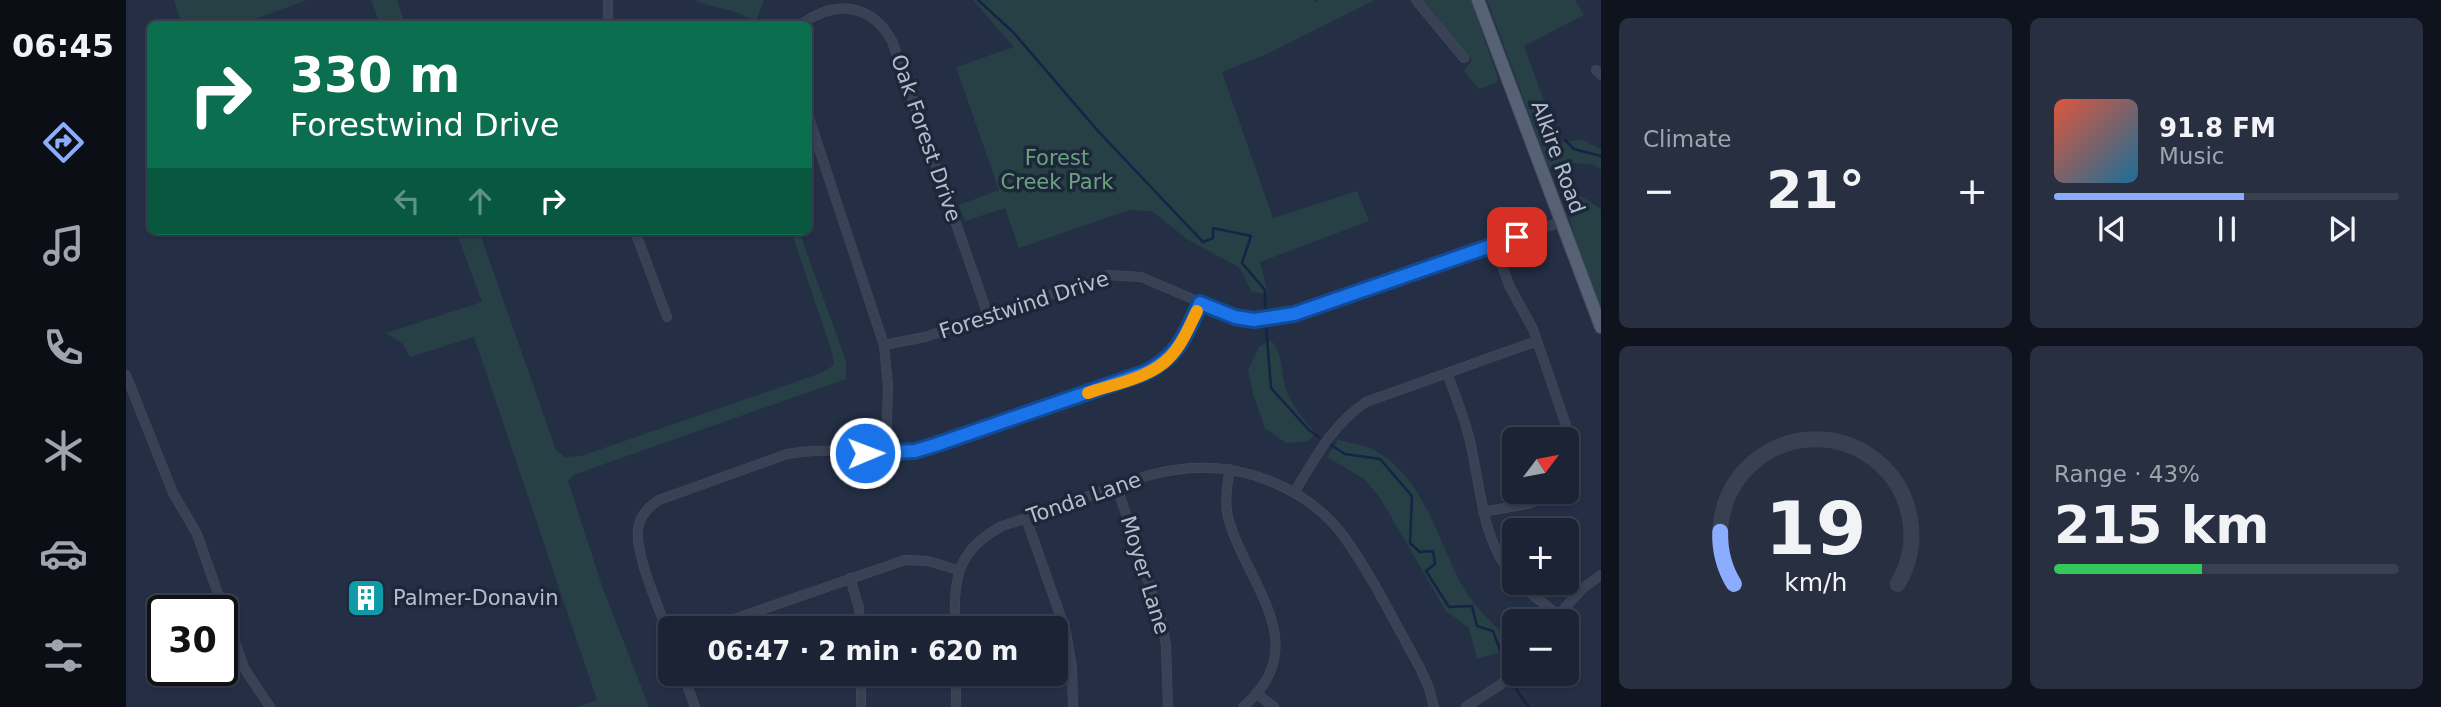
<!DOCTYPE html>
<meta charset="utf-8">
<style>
:root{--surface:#1b2334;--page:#282f40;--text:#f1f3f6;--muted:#a0a4ac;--line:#39404f;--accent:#8aadff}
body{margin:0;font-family:"DejaVu Sans",sans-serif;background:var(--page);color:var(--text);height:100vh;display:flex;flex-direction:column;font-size:26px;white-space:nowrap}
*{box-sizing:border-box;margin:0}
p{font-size:23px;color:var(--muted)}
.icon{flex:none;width:38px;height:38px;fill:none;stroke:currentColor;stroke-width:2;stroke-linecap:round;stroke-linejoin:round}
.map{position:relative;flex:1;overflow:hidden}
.drawer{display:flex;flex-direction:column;gap:18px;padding:18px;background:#0f131d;width:840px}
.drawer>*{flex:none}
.guide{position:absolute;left:21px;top:21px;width:665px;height:214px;border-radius:10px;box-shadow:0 2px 5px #0004,0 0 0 2px var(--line);background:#0b6e4f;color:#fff;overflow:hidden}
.needle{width:46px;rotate:58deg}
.fabs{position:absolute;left:1376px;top:427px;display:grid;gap:14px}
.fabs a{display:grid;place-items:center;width:77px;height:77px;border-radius:10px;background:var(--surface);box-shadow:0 2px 5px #0004,0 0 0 2px var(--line);font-size:35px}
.speed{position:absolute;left:21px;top:595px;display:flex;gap:14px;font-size:35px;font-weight:700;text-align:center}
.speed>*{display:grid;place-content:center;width:91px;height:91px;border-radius:50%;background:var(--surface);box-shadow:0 2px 5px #0004,0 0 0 2px var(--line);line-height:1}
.speed .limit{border:4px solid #111;border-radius:10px;background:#fff;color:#111}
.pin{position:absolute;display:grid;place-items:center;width:60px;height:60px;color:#fff;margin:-30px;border-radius:14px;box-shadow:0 4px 10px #0006}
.me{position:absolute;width:77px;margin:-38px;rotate:89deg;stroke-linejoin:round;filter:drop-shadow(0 0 5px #0008)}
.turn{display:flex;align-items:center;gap:24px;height:147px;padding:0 28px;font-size:32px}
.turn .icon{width:91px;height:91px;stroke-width:2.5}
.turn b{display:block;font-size:49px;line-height:60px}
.lanes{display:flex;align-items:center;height:66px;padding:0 28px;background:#0003;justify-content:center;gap:35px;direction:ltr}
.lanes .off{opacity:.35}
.big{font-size:52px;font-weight:700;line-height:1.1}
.drawer .tile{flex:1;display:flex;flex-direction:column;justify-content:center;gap:10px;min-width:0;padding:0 24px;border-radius:10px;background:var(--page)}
.drawer .dial{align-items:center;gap:0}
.dial svg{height:182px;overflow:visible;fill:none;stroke:var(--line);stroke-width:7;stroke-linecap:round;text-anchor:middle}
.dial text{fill:var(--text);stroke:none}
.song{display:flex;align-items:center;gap:21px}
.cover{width:84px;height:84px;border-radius:10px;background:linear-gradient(135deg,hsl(10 70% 55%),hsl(200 70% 35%))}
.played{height:7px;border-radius:4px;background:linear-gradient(90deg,var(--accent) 55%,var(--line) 55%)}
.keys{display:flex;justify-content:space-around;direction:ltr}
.heat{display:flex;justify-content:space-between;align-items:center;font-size:38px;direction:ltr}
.charge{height:10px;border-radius:5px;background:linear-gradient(90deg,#34c759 43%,var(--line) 0)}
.drawer .tiles{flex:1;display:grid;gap:18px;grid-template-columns:repeat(2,1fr)}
.trip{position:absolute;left:532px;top:616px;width:410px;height:70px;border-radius:10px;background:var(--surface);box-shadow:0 2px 5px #0004,0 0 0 2px var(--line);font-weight:700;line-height:70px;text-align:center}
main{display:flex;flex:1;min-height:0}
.dock{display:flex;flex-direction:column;width:126px;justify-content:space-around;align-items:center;background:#0b0e15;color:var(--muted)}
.dock .icon{width:49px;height:49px}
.dock .on{color:var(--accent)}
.dock b{font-size:32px;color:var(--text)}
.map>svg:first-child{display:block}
.green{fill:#264046}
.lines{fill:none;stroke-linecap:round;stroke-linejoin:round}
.stream{stroke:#152445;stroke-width:2.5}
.minor-casing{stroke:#434b5e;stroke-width:10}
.major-casing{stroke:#434b5e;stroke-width:14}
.minor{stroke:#394255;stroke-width:9}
.major{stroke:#576175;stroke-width:12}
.route-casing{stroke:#114b97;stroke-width:18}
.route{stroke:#1a73e8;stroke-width:12}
.slow{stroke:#f59e0b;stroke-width:12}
.labels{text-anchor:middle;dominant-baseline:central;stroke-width:7;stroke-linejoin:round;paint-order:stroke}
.street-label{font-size:21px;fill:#b6bdce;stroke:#1d273a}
.park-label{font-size:21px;fill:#6ba17d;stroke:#1d273a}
.poi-label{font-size:21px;fill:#b6bdce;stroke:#1d273a;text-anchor:start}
</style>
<main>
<nav class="dock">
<b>06:45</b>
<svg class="icon on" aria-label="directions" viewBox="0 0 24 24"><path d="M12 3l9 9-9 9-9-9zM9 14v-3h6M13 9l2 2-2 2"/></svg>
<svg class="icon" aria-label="music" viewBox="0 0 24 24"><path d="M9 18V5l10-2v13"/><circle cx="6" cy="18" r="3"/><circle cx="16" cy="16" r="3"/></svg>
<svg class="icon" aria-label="phone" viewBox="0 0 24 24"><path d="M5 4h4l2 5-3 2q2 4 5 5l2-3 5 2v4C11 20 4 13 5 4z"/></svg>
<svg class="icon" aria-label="climate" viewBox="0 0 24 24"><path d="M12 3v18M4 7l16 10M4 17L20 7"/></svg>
<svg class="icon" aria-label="car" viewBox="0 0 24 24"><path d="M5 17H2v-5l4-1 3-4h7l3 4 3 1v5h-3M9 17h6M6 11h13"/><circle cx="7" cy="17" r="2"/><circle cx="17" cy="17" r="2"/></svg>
<svg class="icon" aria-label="filters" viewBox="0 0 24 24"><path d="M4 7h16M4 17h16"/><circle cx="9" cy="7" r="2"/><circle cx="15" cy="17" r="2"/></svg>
</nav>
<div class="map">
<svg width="1475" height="707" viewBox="0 0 1475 707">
<rect width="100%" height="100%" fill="#242f45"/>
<g class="green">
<path d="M48,0H181L116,24H56Z"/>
<path d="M245,0H271L279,24H254Z"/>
<path d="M571,0H638L629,24H624L625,20L613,13L571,2Z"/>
<path d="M847,0H1188L1189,2L1192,0H1249L1141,54L1096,72L1147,218L1231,191L1243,221L1134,262L1142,294L1126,292L1114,268L1061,239L1026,211L1003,210L893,248L879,208L839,221L833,205L873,190L830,67L888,47Z"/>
<path d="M1297,0H1345L1372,79L1370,83L1353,89L1338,71L1346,60Z"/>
<path d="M1361,0H1449L1458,15L1398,46L1433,142L1457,140L1475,149V169L1467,165L1441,162L1446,179L1430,175L1423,167Z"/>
<path d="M1439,184L1448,186L1453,195L1475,209V306L1451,245L1435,186Z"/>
<path d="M330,231H353L430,450L439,457L455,456L695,373L708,365L706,352L665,231H673L720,361V379L447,475L442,481L477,589L523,707H452L471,700L348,337L284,357L277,344L260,333L356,302Z"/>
<path d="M1144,340C1158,351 1154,375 1161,392C1168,409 1178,420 1190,434L1182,441L1160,443L1139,428L1127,394L1122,369L1133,347Z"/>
<path d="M1212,440C1224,443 1238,445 1248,450C1299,478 1311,540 1337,587C1350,609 1369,626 1387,643L1371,653L1351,659L1343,628L1320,611L1253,496L1238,479L1201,457Z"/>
</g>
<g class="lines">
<g class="stream">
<path d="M852,0L887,32L972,131L1077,242L1087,238V228L1125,236L1116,263L1139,290V312"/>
<path d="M1439,140L1448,149L1475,156"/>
<path d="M1140,324L1145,388L1183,430L1194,438"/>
<path d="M1205,445L1219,454L1254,459L1286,496L1284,543L1294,552L1307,551L1309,564L1300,571L1323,607L1346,606L1351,626L1367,631L1381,669"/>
<path d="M1387,681L1393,694L1403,707"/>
</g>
<g class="minor-casing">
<g id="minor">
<path d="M482,0V24"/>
<path d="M1290,0L1338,58"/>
<path d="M676,24C709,0 745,3 766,41L862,315"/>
<path d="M1470,70L1475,75"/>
<path d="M682,115L758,345L762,386L760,453"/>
<path d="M509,231L541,317"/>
<path d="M1368,245L1384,287L1407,329L1441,428L1443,454L1440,464"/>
<path d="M758,345L799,337L982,275L1015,277L1109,317L1128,320L1168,314L1435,222"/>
<path d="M1321,373C1331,400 1342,427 1347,456C1356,499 1358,543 1388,578"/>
<path d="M0,375L47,493L71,534L118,668L144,707"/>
<path d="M1104,469C1101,484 1099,497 1101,512C1114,578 1193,643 1117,707"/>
<path d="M991,487L1037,626L1040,646L1042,707"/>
<path d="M1168,493C1190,457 1205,426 1240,402L1411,341"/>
<path d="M1357,512L1406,503L1422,492"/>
<path d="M900,518L940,632L946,668L947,707"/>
<path d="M724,578L733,608L734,628"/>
<path d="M1392,583L1432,615"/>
<path d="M1427,621L1457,588L1475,575"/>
<path d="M582,628L779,560L802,561L832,570"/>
<path d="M829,628C828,580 829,551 876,526C910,515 943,503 977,491C1000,483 1024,473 1049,470C1112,460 1181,486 1219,538C1248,579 1270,625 1294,668L1303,688L1308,707"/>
<path d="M544,639C535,612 509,556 512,530C513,517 522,507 533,500L661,454C703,447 747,454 789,451L1018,374C1051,357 1059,336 1074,303"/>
<path d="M557,674L569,707"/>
<path d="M735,674V707"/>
<path d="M830,674V707"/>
<path d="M1130,693L1148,707"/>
<path d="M1340,707L1374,685L1388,671"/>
</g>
</g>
<g class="major-casing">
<path id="major" d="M1352,0L1475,327"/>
</g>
<use href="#minor" class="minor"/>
<use href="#major" class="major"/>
</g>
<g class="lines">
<g class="route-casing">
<path id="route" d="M739,453L789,451L809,445L1018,373C1052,357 1059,336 1074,303L1109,317L1128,320L1168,314L1391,237"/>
</g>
<use href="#route" class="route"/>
<path class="slow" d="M962,393C988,384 1024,378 1043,358C1056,345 1063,327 1071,311"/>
</g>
<defs>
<g id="building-square" transform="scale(2.0125)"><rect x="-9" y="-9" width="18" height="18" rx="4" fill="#0f9aa8" stroke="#1d273a"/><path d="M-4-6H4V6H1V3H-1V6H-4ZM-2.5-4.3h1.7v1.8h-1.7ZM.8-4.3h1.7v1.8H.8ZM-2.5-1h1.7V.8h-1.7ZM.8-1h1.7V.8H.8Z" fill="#fff"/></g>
</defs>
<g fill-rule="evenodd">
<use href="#building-square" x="240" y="598"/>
</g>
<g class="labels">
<g class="street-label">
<text transform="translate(800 138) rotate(71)">Oak Forest Drive</text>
<text transform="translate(1432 157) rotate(70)">Alkire Road</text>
<text transform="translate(898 305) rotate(-18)">Forestwind Drive</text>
<text transform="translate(958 498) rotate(-19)">Tonda Lane</text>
<text transform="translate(1019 575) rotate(73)">Moyer Lane</text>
</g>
<g class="park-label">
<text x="931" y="158">Forest<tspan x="931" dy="24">Creek Park</tspan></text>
</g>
<g class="poi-label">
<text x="267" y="598">Palmer-Donavin</text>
</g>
</g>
</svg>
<div class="fabs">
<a><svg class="needle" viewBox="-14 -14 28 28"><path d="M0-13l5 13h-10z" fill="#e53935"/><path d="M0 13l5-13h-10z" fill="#a0a4ac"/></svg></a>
<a>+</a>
<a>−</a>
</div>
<div class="speed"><div class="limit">30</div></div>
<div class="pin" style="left:1391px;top:237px;background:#d93025"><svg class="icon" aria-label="arrive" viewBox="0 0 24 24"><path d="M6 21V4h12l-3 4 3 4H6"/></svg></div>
<svg class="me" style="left:739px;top:453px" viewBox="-20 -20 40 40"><circle r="17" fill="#1a73e8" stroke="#fff" stroke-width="3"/><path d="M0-11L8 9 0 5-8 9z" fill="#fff"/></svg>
<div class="trip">06:47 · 2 min · 620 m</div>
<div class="guide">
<div class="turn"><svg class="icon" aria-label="right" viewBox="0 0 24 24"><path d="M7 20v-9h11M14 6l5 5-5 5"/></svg><div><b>330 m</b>Forestwind Drive</div></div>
<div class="lanes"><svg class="icon off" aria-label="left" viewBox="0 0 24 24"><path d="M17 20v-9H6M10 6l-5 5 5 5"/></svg><svg class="icon off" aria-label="ahead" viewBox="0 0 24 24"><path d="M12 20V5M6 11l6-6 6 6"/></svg><svg class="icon" aria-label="right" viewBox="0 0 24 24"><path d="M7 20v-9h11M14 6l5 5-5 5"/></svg></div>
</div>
</div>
<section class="drawer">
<div class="tiles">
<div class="tile"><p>Climate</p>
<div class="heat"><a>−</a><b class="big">21°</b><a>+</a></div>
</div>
<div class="tile">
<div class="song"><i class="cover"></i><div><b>91.8 FM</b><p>Music</p></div></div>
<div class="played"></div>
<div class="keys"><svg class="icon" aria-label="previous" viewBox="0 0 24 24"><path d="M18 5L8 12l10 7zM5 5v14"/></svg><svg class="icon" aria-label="pause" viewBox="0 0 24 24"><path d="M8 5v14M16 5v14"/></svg><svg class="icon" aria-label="next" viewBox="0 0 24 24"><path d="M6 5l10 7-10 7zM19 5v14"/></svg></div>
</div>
<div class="tile dial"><svg viewBox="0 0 100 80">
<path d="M14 69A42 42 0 1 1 86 69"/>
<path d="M14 69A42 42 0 0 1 8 46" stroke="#8aadff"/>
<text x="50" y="56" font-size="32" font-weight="700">19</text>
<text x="50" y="72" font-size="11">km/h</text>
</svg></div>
<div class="tile"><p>Range · 43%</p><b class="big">215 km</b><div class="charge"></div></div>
</div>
</section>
</main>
